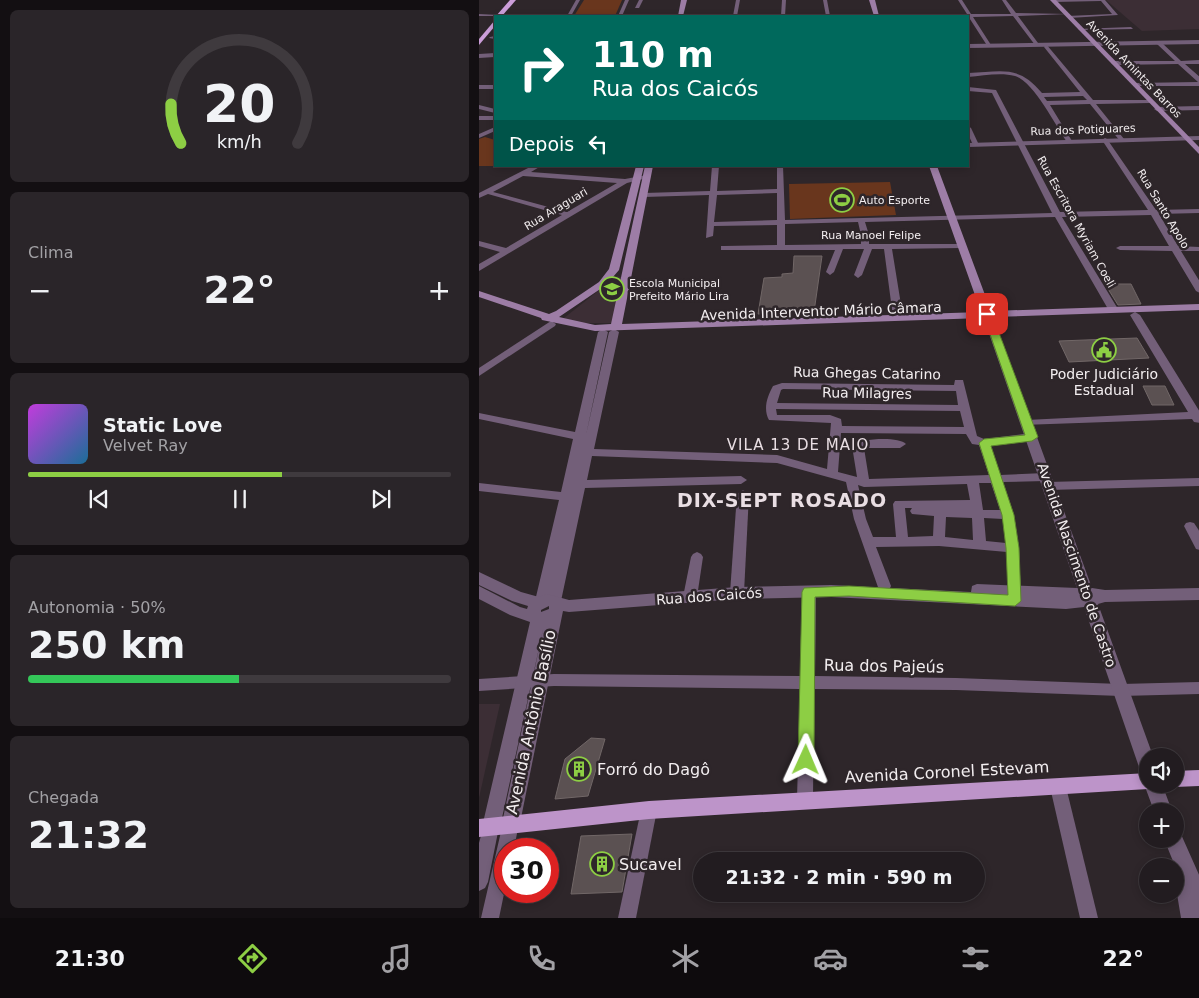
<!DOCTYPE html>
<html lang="pt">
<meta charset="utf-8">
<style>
:root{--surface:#221c20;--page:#2a2529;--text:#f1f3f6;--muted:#a2a1a5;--line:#3f3a3e;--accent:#8dce44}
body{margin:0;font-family:"DejaVu Sans",sans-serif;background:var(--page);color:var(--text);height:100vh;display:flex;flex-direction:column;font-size:19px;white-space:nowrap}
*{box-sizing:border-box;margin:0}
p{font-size:16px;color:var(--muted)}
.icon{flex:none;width:28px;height:28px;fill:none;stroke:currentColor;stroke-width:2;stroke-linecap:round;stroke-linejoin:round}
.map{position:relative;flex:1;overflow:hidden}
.details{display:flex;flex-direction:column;gap:10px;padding:10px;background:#130f12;width:479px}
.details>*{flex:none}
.guide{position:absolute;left:15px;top:15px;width:475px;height:152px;border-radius:0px;box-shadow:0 2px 8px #0003,0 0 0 1px var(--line);background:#00695c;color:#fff;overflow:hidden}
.tools{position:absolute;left:660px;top:748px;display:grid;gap:10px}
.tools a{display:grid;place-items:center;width:45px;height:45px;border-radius:50%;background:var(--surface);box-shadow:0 2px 8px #0003,0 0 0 1px var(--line);font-size:25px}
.speed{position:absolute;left:15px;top:838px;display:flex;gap:10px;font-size:25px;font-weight:700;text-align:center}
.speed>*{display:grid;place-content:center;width:65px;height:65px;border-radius:50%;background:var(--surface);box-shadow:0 2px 8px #0003,0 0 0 1px var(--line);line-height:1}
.speed .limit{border:8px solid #d22;background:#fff;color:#111}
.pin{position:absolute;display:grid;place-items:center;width:42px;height:42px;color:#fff;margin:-21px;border-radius:10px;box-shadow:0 2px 8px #0006}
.me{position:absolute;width:55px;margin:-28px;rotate:1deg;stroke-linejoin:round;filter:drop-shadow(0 0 4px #0008)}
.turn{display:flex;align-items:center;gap:18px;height:105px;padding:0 15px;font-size:22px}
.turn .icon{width:65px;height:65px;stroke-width:2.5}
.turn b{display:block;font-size:35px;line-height:42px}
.then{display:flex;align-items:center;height:48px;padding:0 15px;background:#0003;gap:10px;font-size:19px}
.big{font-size:38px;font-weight:800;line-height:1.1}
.details .widget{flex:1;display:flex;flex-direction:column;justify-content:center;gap:8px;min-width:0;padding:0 18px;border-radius:8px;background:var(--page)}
.details .dial{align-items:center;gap:0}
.dial svg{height:130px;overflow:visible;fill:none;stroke:var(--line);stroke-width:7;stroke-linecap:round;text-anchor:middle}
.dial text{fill:var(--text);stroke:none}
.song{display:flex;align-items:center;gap:15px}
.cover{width:60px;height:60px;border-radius:8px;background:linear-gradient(135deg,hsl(290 70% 55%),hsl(200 70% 35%))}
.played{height:5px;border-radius:2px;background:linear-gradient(90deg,var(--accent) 60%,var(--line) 60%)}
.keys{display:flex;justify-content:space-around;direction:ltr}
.heat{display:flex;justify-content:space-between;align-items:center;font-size:28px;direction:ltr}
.charge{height:8px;border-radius:4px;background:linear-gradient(90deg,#34c759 50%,var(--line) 0)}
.trip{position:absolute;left:214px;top:852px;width:292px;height:50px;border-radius:25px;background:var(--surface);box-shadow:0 2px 8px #0003,0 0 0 1px var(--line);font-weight:800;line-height:50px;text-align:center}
.dock{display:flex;height:80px;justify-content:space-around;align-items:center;background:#0e0b0d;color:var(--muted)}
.dock .icon{width:35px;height:35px}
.dock .active{color:var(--accent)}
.dock b{font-size:22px;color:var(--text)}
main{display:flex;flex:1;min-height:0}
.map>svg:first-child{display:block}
.built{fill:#3c2e35}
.green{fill:#69361d}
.building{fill:#5b5152;stroke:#716767}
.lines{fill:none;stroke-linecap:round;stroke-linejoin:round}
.minor{fill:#735f79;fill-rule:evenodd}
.tertiary{fill:#735f79;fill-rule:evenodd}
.secondary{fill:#9d7da6;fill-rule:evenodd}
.primary{fill:#bd94c9;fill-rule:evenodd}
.trunk{fill:#cc9ed9;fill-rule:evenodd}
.route{fill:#8dce44;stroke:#5c862c}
.labels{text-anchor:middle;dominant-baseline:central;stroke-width:5;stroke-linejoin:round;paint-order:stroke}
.far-street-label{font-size:11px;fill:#f2edef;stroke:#2e262a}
.far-poi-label{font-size:11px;fill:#f2edef;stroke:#2e262a;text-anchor:start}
.street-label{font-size:14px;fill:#f2edef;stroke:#2e262a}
.poi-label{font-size:14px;fill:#f2edef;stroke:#2e262a}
.neighbourhood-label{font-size:15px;letter-spacing:1px;fill:#e9dee3;stroke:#2e262a}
.near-street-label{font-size:16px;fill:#f2edef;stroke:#2e262a}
.near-poi-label{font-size:16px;fill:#f2edef;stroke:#2e262a;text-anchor:start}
.district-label{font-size:19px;font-weight:bold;letter-spacing:1px;fill:#e9dee3;stroke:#2e262a}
</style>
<main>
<section class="details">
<div class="widget dial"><svg viewBox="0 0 100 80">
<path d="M14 69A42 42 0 1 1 86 69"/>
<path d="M14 69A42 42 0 0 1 8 45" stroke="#8dce44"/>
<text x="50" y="56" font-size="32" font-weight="700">20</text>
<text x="50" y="72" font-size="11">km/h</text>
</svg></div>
<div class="widget"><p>Clima</p>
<div class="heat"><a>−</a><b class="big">22°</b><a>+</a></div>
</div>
<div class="widget">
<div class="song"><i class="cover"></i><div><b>Static Love</b><p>Velvet Ray</p></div></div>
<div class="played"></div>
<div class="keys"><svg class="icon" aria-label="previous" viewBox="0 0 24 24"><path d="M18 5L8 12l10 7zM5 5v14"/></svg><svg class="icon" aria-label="pause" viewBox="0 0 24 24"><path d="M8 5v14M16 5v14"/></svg><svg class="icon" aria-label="next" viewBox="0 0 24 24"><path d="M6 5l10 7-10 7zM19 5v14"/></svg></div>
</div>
<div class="widget"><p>Autonomia · 50%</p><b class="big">250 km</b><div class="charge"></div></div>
<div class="widget"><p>Chegada</p><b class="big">21:32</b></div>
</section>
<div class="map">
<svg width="721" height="918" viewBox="0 0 721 918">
<rect width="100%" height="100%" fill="#2e262a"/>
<g class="built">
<path d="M627,0H720V29L663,31Z"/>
<path d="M138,276L146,278L134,323H101L85,318Z"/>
<path d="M0,704H21L0,798Z"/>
</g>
<g class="green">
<path d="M105,0H143L136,16H95Z"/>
<path d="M6,137L16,140V166H42H0V139Z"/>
<path d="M411,182L417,215L311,219L310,184Z"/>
</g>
<g class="building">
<path d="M315,256H343L335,312L279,314L285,278L303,277V274L314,273Z"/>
<path d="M626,284H652L662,304L639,305Z"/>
<path d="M658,338L670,358L590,362L580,341Z"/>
<path d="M664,386H686L695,405H673Z"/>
<path d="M112,738L126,739L109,796L76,799L86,759Z"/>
<path d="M153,834L143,892L92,894L102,836Z"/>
</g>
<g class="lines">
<g class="minor">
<path d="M97,0H101L92,16H88Z"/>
<path d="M146,0H150L143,16H139Z"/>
<path d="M160,0H164L160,8H156Z"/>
<path d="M257,0H261L258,16H254Z"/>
<path d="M303,0H307L306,16H302Z"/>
<path d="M344,0H348L351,16H347Z"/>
<path d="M479,0H483L492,14H532L523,0H527L537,13L589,14L539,16L559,43L556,45L534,16L494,17L512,45L509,47L489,16H471L488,14Z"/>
<path d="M573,0H626L639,15L590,18L588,16L633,14L622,1L575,2Z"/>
<path d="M0,14L20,15L22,16H0Z"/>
<path d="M652,27L654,29L601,30L599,29Z"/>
<path d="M16,36V39L10,38L11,37Z"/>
<path d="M678,42H682L702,61L721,60V64H706L721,77V86H654L656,83L719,82L699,64L635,65L632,63L635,61H696L678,44Z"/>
<path d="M567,44L614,100H673V102L671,103L617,104L645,139V141H641L611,104L571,105L593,141L588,142C576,125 555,82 536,76C521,72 504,76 489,77V73C522,72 539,64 563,93L601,92L565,47ZM604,96L608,100L568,101L565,97Z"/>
<rect x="0" y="85" width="16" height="4"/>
<path d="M489,87L517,90L581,212L669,210L623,140L626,138L628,139L677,210L721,209V213L680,214L699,246L721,247V251H702L721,282V293L717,291L693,251L641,250L637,248L641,246H690L672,215L583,217L639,309L634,312L629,309L576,217L386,222L390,235V244H482L486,246L482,248L413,249L424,317L419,320L414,317L405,249H393L383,275L379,278L375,275L385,249H364L355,272L351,275L347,272L356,250H242V246H245L298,245V225L235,226L234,236L227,238L230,195L165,197L161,195L165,193L231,191L233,166H240L238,191L298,189V166H304L306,220L573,213L513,93L489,91ZM298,193V220L235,222L238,195ZM379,222L382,235V244L306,245V224Z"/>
<path d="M721,106V110L678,111L675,109L678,107Z"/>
<rect x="0" y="116" width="16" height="4"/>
<path d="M489,126L492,128L500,145L499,146L494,145L489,134Z"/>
<path d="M16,127V131L0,138V134Z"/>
<path d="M53,166H62L52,172L146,179L168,175L172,177L148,183L0,271V264L21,252L0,246V241L27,248L83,215L9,194L0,198V193ZM44,176L138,183L88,212L14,192Z"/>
<path d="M656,312L661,315L721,412V423L715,422L713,419L543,425L542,423L543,421L547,420L709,412L651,315Z"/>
<path d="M124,329L129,332L107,435L130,332L135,329L140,332L115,449L298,455L348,469L352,423L290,420C284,409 288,397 294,386L303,383L475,385L476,380H484L498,436L505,439L553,433L558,437L553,441L511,446L521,475L566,473L572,477L566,481L524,482L535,515L540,548L542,599L540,603L535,604L530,603L528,599V552L460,546L397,547L412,586L410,590L405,591L400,590L375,519L367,482L298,463L113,456L108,480L262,476L268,480L262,484L106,488L82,601L80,605L75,606L69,602L63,606L58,605L56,601L80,500L0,491V483L82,492L94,439L0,419V413L96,432L119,332ZM304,389L477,391L479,405L298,403L302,390ZM297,409L481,411L485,427L363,426L362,419L351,415H298ZM362,433L487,434L493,444L500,445L510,475L390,479L385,448H421L427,444C420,436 380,438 373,446L378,477L359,472ZM500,483H512L521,510H504ZM488,484L491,500L416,501L414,504L417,537H394L387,519L379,485L385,487ZM426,508H433L431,511L433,514L455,516L454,536L429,537ZM467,517L493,518L494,540L466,537ZM505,518L524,519L527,543L507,541Z"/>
<path d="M721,478V486L569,490L563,486L569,482Z"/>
<path d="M264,490L270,494L265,593L263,597L258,598L253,597L251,593L258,494Z"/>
<path d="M711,522L715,523L721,532V550L717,549L705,526L707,523Z"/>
<path d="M218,552L222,554L224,557L218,597L216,601L211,602L206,601L204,597L212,557L214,554Z"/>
<path d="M330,587L335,588L337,592L336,676L477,678L642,684L721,682V694L642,696L477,690L335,689L334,799L332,805L326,807L320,805L318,799L321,689L75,686L0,691V679L75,674L321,676L323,592L325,588Z"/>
<path d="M579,779L585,782L587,787L619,918H601L571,787L573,782Z"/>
<path d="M170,802L176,804L178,810L157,918H139L162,810L164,804Z"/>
<path d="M32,815L38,817L40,823L35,849H26V889L20,918H2L24,823L26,817Z"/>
<path d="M12,819L18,821L20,827L9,882L6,888L0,891V843L6,821Z"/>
</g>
<g class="tertiary">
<path d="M721,40V44L489,48V44Z"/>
<path d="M16,53V57L0,58V54Z"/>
<path d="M0,105L16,109V113L0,109Z"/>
<path d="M721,136V140L489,147V143Z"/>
<path d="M510,316L515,319L613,588L626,590L721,588V600L626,602L619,604L674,756H669V775L663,773L660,767L605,607L587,609L352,597L258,599L90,612L84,611L41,823L39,829L32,832L25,829L23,823L65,625L21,827L19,833L12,836L5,833L3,827L51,622L31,615L0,599V586L41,607L48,609L49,606L33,601L0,585V572L42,592L60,597L68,594L90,600L258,587L352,585L492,592L493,586L498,584L598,588L505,319ZM70,606V609L62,612V610Z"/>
<path d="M72,321L77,324L76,326L0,376V368Z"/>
<path d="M668,778L669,784H683L693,811H675L665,784Z"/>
<path d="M696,831L701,832L721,877V918H702L696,882L698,871L685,839H696Z"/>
</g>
<g class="secondary">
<path d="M202,0H208L204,16H199Z"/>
<path d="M390,0H396L400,16H395Z"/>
<path d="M571,0H577L721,148V155Z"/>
<path d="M157,166H165L140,270L134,277L136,279L80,317L116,325L132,324L166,166H174L143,324L502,312L450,166H458L512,311L721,304V310L514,317V321L510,322L504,318L116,331L63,320L62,318L0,297V291L70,314L77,311L120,282L130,269Z"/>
</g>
<g class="primary">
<path d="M721,770V786L696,787L690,785L696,784V771Z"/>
<path d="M669,773V784H677L675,787L669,789L170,819L0,837V819L170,801Z"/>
</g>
<g class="trunk">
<path d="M31,0H37L23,16H17Z"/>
<path d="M16,20V26L0,45V39Z"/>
</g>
</g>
<path class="route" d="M505,312L513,314L559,437L553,441L512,446L535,515L540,548L542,601L536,606L370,596L336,597L335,760L333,765L327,767L322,765L319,760L323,592L325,588L370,586L529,595L527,548L523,515L500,443L505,439L546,435L504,314Z"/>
<defs>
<g id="stadium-ring" transform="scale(1.25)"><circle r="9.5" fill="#2e262a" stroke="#8dce44" stroke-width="1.5"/><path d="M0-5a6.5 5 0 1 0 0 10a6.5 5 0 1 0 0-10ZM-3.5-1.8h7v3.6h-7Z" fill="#8dce44"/></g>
<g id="school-ring" transform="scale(1.25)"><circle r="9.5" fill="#2e262a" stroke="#8dce44" stroke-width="1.5"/><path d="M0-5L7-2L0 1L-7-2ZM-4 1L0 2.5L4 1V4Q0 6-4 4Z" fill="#8dce44"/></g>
<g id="civic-ring" transform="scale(1.25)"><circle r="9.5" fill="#2e262a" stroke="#8dce44" stroke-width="1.5"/><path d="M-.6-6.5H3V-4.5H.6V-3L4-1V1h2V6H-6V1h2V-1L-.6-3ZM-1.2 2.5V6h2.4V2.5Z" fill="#8dce44"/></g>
<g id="building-ring" transform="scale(1.25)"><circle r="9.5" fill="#2e262a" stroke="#8dce44" stroke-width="1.5"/><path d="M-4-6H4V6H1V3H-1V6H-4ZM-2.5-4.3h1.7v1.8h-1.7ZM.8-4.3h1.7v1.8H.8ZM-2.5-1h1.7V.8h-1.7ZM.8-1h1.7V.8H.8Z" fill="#8dce44"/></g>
</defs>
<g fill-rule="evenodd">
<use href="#stadium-ring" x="363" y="200"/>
<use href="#school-ring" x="133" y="289"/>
<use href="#civic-ring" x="625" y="350"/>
<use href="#building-ring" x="100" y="769"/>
<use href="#building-ring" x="123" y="864"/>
</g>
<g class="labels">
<g class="far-street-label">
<text transform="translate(655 69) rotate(46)">Avenida Amintas Barros</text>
<text transform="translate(604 130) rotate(-2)">Rua dos Potiguares</text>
<text transform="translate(77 209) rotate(-31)">Rua Araguari</text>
<text transform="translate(684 209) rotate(59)">Rua Santo Apolo</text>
<text transform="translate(597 222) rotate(61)">Rua Escritora Myriam Coeli</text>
<text x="392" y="235">Rua Manoel Felipe</text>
</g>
<g class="far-poi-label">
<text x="380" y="200">Auto Esporte</text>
<text x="150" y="283">Escola Municipal<tspan x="150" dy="13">Prefeito Mário Lira</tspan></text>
</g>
<g class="street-label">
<text transform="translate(342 311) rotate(-2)">Avenida Interventor Mário Câmara</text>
<text transform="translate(388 373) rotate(1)">Rua Ghegas Catarino</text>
<text transform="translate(388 393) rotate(1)">Rua Milagres</text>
<text transform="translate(598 565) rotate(71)">Avenida Nascimento de Castro</text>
<text transform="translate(230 596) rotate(-4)">Rua dos Caicós</text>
</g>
<g class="poi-label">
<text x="625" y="374">Poder Judiciário<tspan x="625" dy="16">Estadual</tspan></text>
</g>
<g class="neighbourhood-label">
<text x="319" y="445">VILA 13 DE MAIO</text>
</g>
<g class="near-street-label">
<text transform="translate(405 666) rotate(1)">Rua dos Pajeús</text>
<text transform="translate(52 722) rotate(-78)">Avenida Antônio Basílio</text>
<text transform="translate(468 772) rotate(-3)">Avenida Coronel Estevam</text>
</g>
<g class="near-poi-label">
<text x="118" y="769">Forró do Dagô</text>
<text x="140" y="864">Sucavel</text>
</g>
<g class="district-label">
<text x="303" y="500">DIX-SEPT ROSADO</text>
</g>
</g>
</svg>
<div class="tools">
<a><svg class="icon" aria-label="sound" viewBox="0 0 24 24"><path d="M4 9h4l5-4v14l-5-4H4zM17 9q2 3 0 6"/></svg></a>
<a>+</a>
<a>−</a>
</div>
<div class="speed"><div class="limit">30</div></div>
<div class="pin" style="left:508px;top:314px;background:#d93025"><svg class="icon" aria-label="arrive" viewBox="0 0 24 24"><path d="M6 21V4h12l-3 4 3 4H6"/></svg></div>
<svg class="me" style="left:327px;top:760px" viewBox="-20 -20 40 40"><path d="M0-17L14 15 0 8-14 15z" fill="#8dce44" stroke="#fff" stroke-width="4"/></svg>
<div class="trip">21:32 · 2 min · 590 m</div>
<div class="guide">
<div class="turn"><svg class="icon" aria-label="right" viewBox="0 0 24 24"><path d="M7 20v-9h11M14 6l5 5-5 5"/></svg><div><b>110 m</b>Rua dos Caicós</div></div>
<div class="then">Depois<svg class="icon" aria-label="left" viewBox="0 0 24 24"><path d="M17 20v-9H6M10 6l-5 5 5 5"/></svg></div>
</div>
</div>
</main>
<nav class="dock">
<b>21:30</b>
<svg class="icon active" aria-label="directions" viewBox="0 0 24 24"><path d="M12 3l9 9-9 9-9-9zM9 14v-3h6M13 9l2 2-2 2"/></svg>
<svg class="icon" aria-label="music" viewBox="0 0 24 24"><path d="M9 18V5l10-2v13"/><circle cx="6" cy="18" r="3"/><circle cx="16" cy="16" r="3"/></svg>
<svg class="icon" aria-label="phone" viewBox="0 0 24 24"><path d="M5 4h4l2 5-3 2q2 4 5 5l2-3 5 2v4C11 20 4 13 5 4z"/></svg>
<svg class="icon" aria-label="climate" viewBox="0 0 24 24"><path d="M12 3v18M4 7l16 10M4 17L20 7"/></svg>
<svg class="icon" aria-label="car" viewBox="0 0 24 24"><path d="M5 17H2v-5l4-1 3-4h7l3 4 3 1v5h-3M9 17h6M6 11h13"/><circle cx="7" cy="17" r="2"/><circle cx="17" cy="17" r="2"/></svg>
<svg class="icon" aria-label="filters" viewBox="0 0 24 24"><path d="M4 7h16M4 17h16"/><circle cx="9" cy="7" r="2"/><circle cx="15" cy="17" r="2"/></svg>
<b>22°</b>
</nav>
